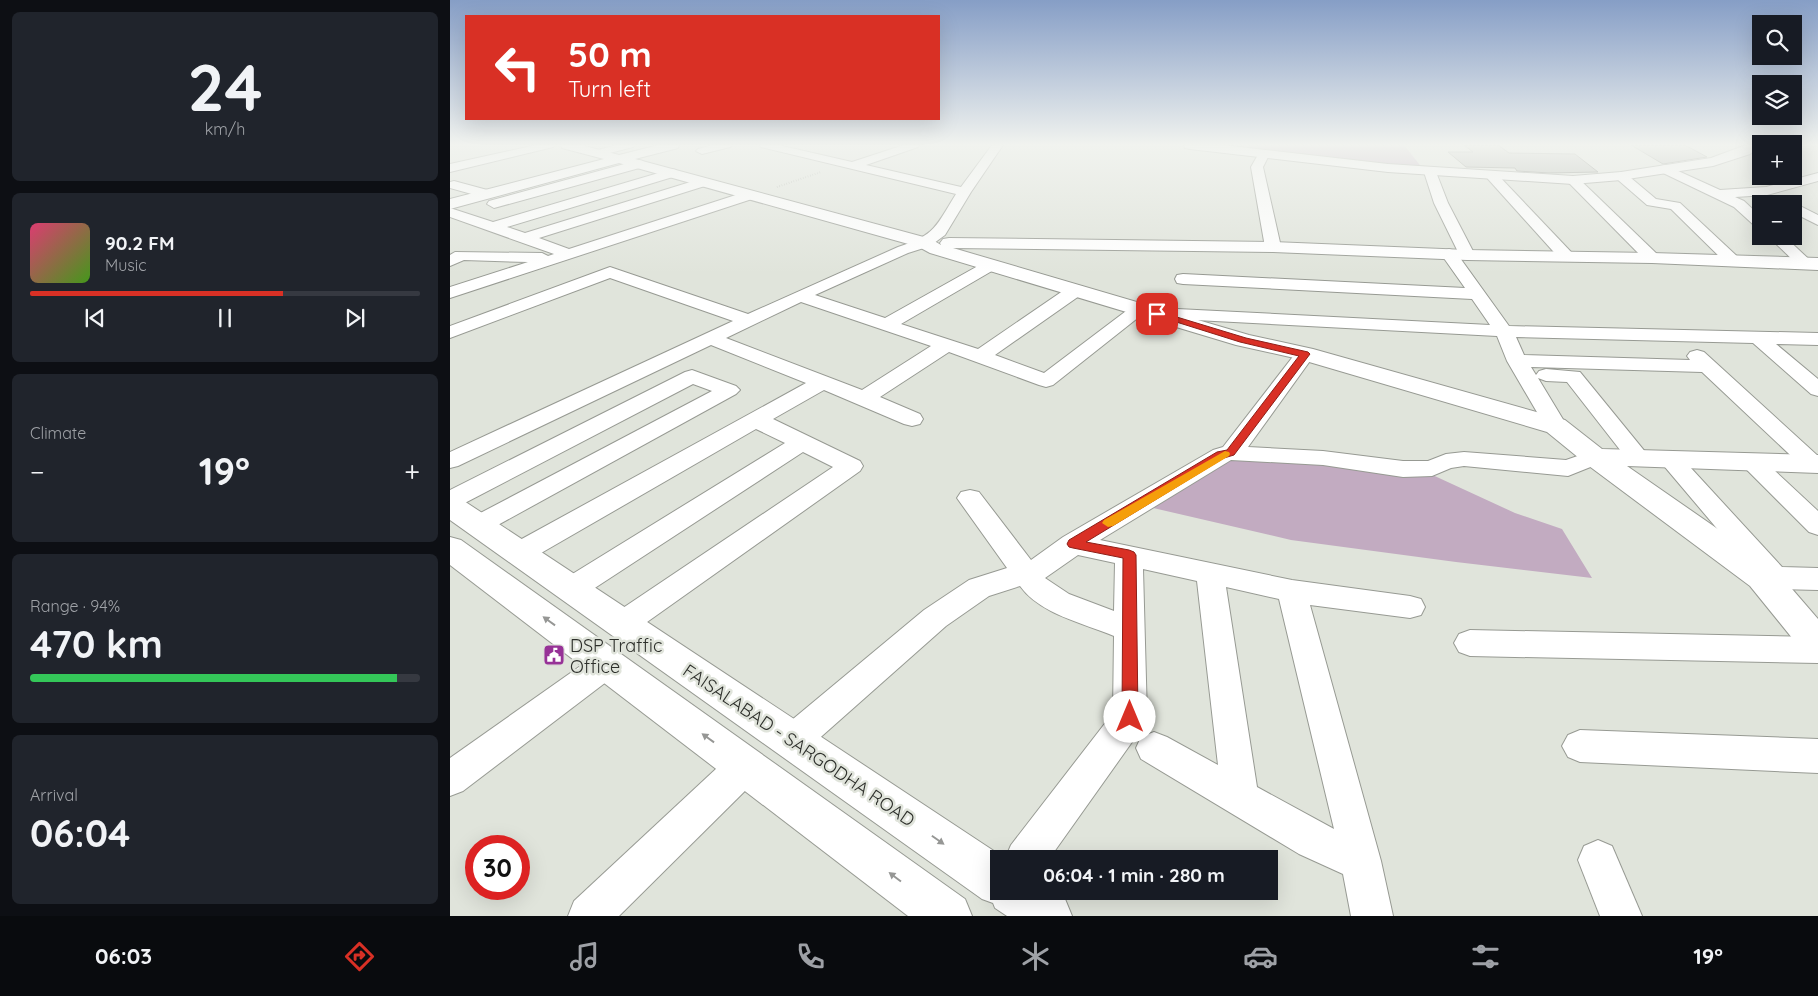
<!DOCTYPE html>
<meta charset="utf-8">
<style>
:root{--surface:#171b24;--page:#20242c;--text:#f1f3f6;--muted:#9ea1a6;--line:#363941;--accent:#d93025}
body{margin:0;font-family:Quicksand,sans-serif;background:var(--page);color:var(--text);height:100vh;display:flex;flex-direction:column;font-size:19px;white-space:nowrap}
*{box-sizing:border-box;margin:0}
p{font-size:16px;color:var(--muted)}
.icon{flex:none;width:28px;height:28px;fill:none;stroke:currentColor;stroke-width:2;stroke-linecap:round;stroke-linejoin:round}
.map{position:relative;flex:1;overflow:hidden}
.side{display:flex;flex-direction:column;gap:12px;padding:12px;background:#0d0f14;width:450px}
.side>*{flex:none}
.banner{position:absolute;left:15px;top:15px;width:475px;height:105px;border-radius:0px;box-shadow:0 5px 20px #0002;background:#d93025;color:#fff;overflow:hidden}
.fabs{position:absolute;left:1302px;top:15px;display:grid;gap:10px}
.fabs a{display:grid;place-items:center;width:50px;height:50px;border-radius:0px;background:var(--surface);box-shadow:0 5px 20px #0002;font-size:25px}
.speed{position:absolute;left:15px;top:835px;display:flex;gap:10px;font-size:25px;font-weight:700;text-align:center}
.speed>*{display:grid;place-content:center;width:65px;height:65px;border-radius:50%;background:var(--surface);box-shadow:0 5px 20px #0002;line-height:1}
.speed .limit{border:8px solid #d22;background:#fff;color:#111}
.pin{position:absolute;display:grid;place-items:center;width:42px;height:42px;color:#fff;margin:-21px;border-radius:10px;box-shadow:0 2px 8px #0006}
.me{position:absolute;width:55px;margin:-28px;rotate:0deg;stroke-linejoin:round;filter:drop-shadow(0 0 4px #0008)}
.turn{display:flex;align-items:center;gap:18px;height:105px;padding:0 20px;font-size:22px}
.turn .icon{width:65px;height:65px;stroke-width:2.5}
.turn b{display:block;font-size:35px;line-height:42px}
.big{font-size:38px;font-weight:800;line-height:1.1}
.side .tile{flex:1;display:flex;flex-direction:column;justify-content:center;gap:8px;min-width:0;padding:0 18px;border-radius:8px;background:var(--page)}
.side .dial{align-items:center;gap:0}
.dial b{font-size:65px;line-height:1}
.song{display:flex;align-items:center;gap:15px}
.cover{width:60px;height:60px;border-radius:8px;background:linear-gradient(135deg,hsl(340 70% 55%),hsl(100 70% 35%))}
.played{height:5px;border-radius:2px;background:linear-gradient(90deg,var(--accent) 65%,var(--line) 65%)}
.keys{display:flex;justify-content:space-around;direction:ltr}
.heat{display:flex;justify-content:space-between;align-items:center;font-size:28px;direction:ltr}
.charge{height:8px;border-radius:4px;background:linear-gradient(90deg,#34c759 94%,var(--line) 0)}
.trip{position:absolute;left:540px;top:850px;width:288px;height:50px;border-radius:0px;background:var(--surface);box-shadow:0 5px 20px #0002;font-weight:800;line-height:50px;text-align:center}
.tab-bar{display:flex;height:80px;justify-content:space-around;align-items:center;background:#090b0e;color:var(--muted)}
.tab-bar .icon{width:35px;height:35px}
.tab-bar .on{color:var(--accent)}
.tab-bar b{font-size:22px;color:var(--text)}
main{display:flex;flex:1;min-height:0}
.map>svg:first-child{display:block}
.green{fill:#c2abc1}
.building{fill:#b5b8b0;stroke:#777a72}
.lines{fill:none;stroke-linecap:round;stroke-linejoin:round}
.street-casing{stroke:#979a93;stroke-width:2}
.secondary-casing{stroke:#979a93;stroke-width:2}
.primary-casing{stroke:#979a93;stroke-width:2}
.path{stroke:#a5a8a1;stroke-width:2;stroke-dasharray:0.5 2;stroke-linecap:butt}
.street{fill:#fff;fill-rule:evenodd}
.secondary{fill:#fff;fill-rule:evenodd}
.primary{fill:#fff;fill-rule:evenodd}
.oneway{fill:#969795}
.route{fill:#d93025;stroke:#8d1f18}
.slow{fill:#f59e0b}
.labels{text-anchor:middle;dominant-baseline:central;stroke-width:5;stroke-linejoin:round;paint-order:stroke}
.near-poi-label{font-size:18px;fill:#2d2f2b;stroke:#e0e4db;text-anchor:start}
.near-street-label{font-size:18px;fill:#2d2f2b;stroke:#e0e4db}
</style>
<main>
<section class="side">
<div class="tile dial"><b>24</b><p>km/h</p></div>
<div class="tile">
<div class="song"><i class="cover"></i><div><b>90.2 FM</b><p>Music</p></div></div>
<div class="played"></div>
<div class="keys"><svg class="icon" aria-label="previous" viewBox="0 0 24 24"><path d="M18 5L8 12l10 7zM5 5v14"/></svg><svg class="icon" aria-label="pause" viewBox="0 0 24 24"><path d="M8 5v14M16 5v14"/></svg><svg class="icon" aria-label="next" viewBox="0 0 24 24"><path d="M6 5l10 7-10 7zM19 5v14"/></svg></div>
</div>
<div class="tile"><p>Climate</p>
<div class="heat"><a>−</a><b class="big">19°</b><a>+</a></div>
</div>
<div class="tile"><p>Range · 94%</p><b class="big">470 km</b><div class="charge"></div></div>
<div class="tile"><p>Arrival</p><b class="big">06:04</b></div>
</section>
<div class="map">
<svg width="1368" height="916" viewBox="0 0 1368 916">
<rect width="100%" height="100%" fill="#e0e4db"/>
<g class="green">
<path d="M762,145H954L973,169Z"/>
<path d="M812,451L976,472L1065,513L1112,529L1142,578L1006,562L841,540L686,504L779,460Z"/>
</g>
<g class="building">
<path d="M1014,145H1048L1059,153L1125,154L1148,172L1099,173L1067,171L1065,168L1016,167L998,152H1023Z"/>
<path d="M1181,145H1235L1257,157L1213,164Z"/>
</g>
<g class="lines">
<g class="street-casing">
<g id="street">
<path d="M86,145H105L103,147L0,172V164Z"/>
<path d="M167,145H185L183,147L148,156L142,153L144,151Z"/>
<path d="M263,145H282L280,147L252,154L246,151L248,149Z"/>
<path d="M310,145H328L402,162L454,145H469L468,147L416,165L511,187L542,145H553L521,192L495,235L480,246L458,253L365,295L435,318L535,262H547L549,265L547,268L451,324L528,349L620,286H632L635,290L632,294L545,355L594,373L684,305L690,304L696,305L699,309L603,385L596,387L589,385L499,352L430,397L470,414L473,419L470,424L462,426L454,424L374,390L323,419L410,461L413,466L410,471L183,632L172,636L161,632L157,624L161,616L383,467L353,452L131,597L121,600L111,597L107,589L111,581L335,443L306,429L79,560L69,563L59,560L55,553L59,546L356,383L261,345L8,466L0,468V452L283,321L160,278L0,338V326L160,267L298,314L448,247C486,235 486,226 506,194L311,147ZM351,302L481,346L412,390L276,338Z"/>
<path d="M813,152L819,155L813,167L831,247L828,250H818L815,247L801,167L809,153Z"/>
<path d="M189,160L193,161L195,164L193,167L44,208L37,204L39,201Z"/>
<path d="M1215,165L1270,190L1316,187L1368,173V181L1317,195L1285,197L1294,201L1311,217V228L1306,227L1284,207L1211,172L1209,169L1211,166Z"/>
<path d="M980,168L986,172L998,203L1025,255L1023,258H1011L984,203L974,172Z"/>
<path d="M222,169L226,170L228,173L226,176L57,227L75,233L250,179L254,178L260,182L258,185L89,238L119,249L295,192L300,191L307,195L305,198L0,298V287L78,262L14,260L0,266V255L5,252L92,253L98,256L104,254L0,217V208L43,222Z"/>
<path d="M1042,172L1046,173L1123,254L1125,257L1123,260H1111L1038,179L1036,176Z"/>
<path d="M1171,172L1175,173L1206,199L1230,203L1290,259L1292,262L1290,265H1278L1221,209L1197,205L1167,179L1165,176Z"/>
<path d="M1123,176L1127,177L1208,255L1210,258L1208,261H1196L1119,183L1117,180Z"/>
<path d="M4,181L41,191L43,194L36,198L0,188V182Z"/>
<path d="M1344,203L1368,215V225L1344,213V204H1341Z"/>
<path d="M1318,236H1334L1364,264L1362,267H1350Z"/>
<path d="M999,249L1005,251L1059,326L1368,333V345L1326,344L1368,379V396L1361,394L1303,343L1066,337L1074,355L1240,360L1237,356L1240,352L1247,350L1254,352L1368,456V470L1363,471L1355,469L1252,372L1081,367L1086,375L1089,371L1096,369L1130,372L1201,459L1197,464L1189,466L1181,464L1117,382L1096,381L1088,378L1117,426L1114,431L1106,433L1098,431L1057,361L1047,336L707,318L701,317L698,313L701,309L707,308L1040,325L1022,299L733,284L727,283L725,279L727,275L733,274L1015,288L991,254L993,251Z"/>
<path d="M855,348L862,350L865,354L798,447L873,451L953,461H978L996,454L1014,452L1116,460L1145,450L1153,452L1157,457L1153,462L1118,476L1014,466L1001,468L982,476L953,477L873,465L781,460L650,540L842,580L960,596L971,599L975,607L971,615L960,618L860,605L931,861L943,916H901L893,874L849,854L691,759L686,748L691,737L704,732L717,737L768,765L747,581L693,569L697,717L692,728L599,859H555L561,845L663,713L664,636C633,623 590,614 570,586L539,596L496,626L355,751L343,756L331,751L325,740L331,729L474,610L519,580L557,568L507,498L511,492L520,490L529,492L581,560L613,537L763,450L773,447L848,350ZM628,555L665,563L664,611L619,594L595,578ZM776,587L829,599L884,829L807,787Z"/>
<path d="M242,370L286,386L290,390L286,394L37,531L28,534L19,531L15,525L19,519L262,391L243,384L9,506L0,508V490L235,372Z"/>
<path d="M1221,453L1229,455L1332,567L1368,568V590L1325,589L1302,584L1298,577L1302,570L1209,460L1213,455Z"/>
<path d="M1302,455L1310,457L1368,511V535L1359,532L1294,467L1290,462L1294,457Z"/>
<path d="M1020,630L1368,637V663L1020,656L1009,652L1004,643L1009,634Z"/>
<path d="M157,651L168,655L173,664L168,673L13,791L0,796V758L146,655Z"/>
<path d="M1130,730L1368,739V773L1130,762L1118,757L1112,746L1118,735Z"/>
<path d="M295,749L308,754L313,766L308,778L169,916H118L124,901L282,754Z"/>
<path d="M1148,840L1162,846L1192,916H1150L1128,860L1134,846Z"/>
</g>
</g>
<g class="secondary-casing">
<g id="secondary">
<path d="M111,145H131L169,155L209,145H229L228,148L185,159L481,239L491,245L490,243L493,239L499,238L823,242L1017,250L1202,253L1368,258V270L1202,263L1017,260L823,252L503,248L799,335L863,349L1115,420L1152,449L1368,455V473L1177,466L1324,568L1368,619V659L1355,654L1300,586L1135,463L1097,432L849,359L786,345L480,253L469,247L169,163L0,209V199L154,159L112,148Z"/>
<path d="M734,145H772L938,164L1123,176L1171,172L1261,158L1296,145H1310L1300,154L1263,166L1171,180L1123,184L938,172L740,149L735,148Z"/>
</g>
</g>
<g class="primary-casing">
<g id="primary">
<path d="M0,496L11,499L556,859H549V891H604L615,899L622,916H557L545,908L543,903L532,899L0,520Z"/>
<path d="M0,537L11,540L515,899L522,916H458L0,565Z"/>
</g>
</g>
<path class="path" d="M327,187L371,172"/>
<use href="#street" class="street"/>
<use href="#secondary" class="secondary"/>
<use href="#primary" class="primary"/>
</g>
<defs><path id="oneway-solid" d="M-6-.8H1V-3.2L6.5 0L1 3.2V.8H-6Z" transform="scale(1.25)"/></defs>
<g class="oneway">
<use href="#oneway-solid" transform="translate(99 621) rotate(-144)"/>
<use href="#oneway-solid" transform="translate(258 738) rotate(-144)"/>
<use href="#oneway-solid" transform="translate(488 840) rotate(35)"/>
<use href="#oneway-solid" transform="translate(445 877) rotate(-143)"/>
</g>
<linearGradient id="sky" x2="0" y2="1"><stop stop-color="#869ec6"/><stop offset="0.53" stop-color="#f1f3ef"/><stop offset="1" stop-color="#f1f3ef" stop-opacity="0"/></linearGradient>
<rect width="1368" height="273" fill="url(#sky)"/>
<path class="route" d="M707,311L796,338L858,352L860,354L784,455L774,458L636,542L679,550L684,552L686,555L688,717L686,722L680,724L674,722L672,717L673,558L623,548L619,547L617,544L619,540L767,452L777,450L849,356L790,342L704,315V312Z"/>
<path class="slow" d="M775,451L779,452L780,454L779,456L663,526L658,527L652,523L654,520Z"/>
<defs>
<g id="civic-square" transform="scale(1.125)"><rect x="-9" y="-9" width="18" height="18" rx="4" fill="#973297" stroke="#e0e4db"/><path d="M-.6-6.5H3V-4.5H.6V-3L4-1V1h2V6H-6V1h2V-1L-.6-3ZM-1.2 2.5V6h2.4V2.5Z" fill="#fff"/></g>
</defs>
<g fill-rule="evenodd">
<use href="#civic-square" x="104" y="655"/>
</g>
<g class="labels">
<g class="near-poi-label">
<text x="120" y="645">DSP Traffic<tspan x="120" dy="21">Office</tspan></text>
</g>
<g class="near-street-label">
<text transform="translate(349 745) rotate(34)">FAISALABAD - SARGODHA ROAD</text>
</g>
</g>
</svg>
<div class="fabs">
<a><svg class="icon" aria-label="search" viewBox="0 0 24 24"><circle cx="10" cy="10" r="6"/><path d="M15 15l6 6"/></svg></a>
<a><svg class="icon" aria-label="layers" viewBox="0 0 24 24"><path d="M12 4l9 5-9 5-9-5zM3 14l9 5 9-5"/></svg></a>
<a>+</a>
<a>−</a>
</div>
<div class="speed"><div class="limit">30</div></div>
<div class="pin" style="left:707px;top:314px;background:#d93025"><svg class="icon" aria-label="arrive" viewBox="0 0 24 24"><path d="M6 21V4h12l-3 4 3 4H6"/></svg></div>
<svg class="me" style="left:680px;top:717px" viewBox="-20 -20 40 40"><circle r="19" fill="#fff"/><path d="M0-13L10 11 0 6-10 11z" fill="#d93025"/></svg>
<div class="trip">06:04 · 1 min · 280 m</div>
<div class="banner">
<div class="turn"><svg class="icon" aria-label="left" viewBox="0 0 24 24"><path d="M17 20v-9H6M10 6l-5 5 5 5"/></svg><div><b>50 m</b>Turn left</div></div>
</div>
</div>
</main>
<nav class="tab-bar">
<b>06:03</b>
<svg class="icon on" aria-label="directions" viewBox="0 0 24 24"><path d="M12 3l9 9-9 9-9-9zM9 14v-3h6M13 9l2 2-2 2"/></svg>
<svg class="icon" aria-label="music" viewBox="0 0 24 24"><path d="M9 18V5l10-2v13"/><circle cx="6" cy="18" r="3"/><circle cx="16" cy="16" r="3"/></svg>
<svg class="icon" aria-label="phone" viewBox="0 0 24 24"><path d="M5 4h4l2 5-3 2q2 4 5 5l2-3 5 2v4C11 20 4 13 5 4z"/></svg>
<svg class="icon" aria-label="climate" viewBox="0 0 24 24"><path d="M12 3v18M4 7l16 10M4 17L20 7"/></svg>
<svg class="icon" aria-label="car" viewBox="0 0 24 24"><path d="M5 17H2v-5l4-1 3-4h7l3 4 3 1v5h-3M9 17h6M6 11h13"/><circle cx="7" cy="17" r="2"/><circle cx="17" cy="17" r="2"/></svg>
<svg class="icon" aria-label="filters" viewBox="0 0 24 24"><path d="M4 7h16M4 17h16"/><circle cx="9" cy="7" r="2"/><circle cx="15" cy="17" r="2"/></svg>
<b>19°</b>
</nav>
